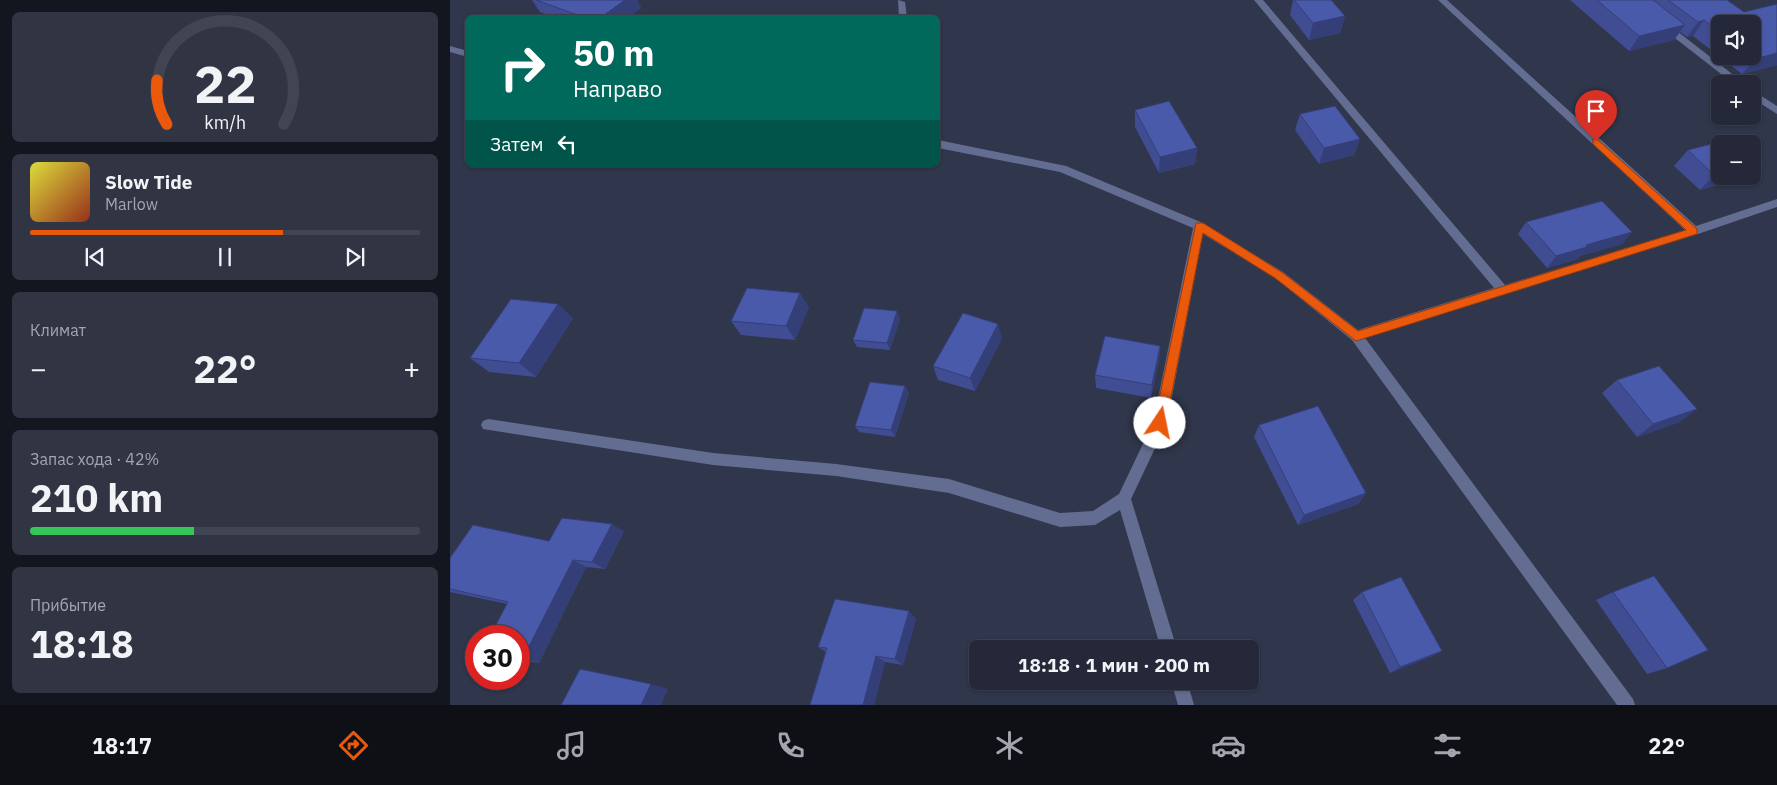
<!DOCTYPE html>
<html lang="ru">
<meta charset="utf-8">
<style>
:root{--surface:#242838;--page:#303443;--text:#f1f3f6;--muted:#a3a6ae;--line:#414453;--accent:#ea580c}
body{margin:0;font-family:"IBM Plex Sans",sans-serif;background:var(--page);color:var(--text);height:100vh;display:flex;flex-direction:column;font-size:19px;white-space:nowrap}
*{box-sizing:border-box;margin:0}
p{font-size:16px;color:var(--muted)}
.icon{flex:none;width:28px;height:28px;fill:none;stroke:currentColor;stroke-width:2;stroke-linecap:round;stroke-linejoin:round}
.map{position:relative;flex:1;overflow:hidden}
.drawer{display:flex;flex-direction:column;gap:12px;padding:12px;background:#14161f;width:450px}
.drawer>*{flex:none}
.banner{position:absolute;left:15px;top:15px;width:475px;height:152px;border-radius:8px;box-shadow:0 1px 4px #0004,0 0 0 1px var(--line);background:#00695c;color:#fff;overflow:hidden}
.tools{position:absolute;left:1261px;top:15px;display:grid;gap:10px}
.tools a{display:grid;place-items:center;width:50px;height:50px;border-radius:8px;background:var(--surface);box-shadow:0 1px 4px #0004,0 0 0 1px var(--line);font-size:25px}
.speed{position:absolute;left:15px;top:625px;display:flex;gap:10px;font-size:25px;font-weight:700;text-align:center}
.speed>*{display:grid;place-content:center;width:65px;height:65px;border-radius:50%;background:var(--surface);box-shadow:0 1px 4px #0004,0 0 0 1px var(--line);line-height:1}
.speed .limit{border:8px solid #d22;background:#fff;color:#111}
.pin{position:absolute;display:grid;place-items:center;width:42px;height:42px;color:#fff;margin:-51px -21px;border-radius:50% 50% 50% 0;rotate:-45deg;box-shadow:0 0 5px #0007}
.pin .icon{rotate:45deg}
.me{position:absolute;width:55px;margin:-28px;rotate:11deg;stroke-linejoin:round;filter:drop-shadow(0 0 4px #0008)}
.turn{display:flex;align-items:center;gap:18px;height:105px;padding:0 25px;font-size:22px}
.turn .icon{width:65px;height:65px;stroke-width:2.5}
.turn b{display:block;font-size:35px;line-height:42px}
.then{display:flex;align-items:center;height:48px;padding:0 25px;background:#0003;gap:10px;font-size:19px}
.big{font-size:38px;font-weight:700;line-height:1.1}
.drawer .widget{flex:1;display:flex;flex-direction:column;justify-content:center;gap:8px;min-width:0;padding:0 18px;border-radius:8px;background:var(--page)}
.drawer .dial{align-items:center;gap:0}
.dial svg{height:130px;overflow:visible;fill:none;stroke:var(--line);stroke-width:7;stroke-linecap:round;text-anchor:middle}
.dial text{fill:var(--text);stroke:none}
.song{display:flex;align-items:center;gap:15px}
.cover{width:60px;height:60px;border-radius:8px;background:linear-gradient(135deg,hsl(60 70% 55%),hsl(10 70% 35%))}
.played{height:5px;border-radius:2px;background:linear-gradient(90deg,var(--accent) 65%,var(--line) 65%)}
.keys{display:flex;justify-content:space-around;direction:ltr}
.heat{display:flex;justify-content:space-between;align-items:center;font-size:28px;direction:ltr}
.charge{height:8px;border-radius:4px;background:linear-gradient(90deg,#34c759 42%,var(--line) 0)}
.trip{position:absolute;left:519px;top:640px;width:290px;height:50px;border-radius:8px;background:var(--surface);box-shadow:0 1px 4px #0004,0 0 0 1px var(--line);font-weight:700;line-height:50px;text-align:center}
.tabs{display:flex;height:80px;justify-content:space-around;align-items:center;background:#0e1016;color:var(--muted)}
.tabs .icon{width:35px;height:35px}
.tabs .selected{color:var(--accent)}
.tabs b{font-size:22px;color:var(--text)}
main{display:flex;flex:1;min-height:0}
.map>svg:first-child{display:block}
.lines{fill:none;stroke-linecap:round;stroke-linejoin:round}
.minor{fill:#636d91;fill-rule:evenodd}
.wall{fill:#404d93;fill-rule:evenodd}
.shaded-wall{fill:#343f78}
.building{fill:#4a5aab;stroke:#343f78}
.route{fill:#ea580c;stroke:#983908}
</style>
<main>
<section class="drawer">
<div class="widget dial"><svg viewBox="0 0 100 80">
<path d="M14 69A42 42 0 1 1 86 69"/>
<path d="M14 69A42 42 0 0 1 8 42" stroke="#ea580c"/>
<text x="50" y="56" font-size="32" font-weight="700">22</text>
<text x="50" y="72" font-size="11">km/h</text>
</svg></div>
<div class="widget">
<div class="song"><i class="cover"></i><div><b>Slow Tide</b><p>Marlow</p></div></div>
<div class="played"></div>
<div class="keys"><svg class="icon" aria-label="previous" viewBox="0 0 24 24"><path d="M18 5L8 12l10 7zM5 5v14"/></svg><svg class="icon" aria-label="pause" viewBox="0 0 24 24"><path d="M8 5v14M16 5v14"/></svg><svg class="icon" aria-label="next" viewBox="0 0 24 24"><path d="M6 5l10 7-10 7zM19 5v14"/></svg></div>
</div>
<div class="widget"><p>Климат</p>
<div class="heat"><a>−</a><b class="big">22°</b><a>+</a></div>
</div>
<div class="widget"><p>Запас хода · 42%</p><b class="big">210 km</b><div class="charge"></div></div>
<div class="widget"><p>Прибытие</p><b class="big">18:18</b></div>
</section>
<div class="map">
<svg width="1327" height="705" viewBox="0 0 1327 705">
<rect width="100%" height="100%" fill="#30364b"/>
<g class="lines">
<g class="minor">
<path d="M448,0L455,2L457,18H449Z"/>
<path d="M804,0H813L1055,285L1235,230L988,0H997L1246,226L1327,199V207L1248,234L915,338L1183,699L1185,705H1167L902,340L825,278L753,234L717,423L681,499L727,649H711L670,510L645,525L610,527L499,493L386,476L263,465L33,429L31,425L33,421L38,419L263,453L386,464L499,479L610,513L643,511L669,494L703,423L743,228L610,172L488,148V140L616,166L753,223L833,272L908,330L1044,288Z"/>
<path d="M1215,23L1218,24L1295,84H1284L1212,28L1211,26Z"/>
<path d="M0,46L18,51V57L0,52Z"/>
<path d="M1302,90L1327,106V114L1302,98Z"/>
<path d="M721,681H737L744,705H728Z"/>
</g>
</g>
<g class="wall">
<path d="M82,0H187L191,8L178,18H105L90,12Z"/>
<path d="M843,0H881L895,16L890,33L859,40L840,15Z"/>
<path d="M1120,0H1277L1327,65L1292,74L1243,36L1237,37L1230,32L1224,40L1179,51ZM1270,24L1302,56H1270Z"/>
<path d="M685,110L747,148L745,164L709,173L685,127Z"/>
<path d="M850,114L910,139L904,155L869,164L845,130Z"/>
<path d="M1238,150L1297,177L1250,190L1224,166Z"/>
<path d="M1076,222L1182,232L1172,244L1130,256L1128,259L1097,268L1068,234Z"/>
<path d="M359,307L345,340L291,335L281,321Z"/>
<path d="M447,311L450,319L440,350L407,347L403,340Z"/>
<path d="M123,318L86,377L39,372L20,358Z"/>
<path d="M552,338L525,391L488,380L483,366Z"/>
<path d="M710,346L709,359L701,398L646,388L645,375Z"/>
<path d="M1167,380L1230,422L1187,437L1152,393Z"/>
<path d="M455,386L459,393L445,437L409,432L405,426Z"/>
<path d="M809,425L916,493L908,504L848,525L804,437Z"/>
<path d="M174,531L155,569L136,567L89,663L69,660V636L57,604L0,592V558L99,541Z"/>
<path d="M912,592L992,651L980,657L940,673L903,600Z"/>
<path d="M1163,592L1217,668L1197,674L1146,600Z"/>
<path d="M466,619L453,665L435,662L424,705H360L376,652L368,647Z"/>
</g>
<g class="shaded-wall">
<path d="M175,0H187L191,8L178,18H150Z"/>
<path d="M895,16L890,33L859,40L863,23Z"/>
<path d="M1254,20L1243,36L1237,37L1248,22Z"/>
<path d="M1235,25L1224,40L1179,51L1189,36Z"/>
<path d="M1327,53V65L1292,74L1305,59Z"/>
<path d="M910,139L904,155L869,164L874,148Z"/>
<path d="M747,148L745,164L709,173L710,157Z"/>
<path d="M1313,161L1302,171V164Z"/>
<path d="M1270,173V176H1298L1250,190L1264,175Z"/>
<path d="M1182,232L1172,244L1130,256L1128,259L1097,268L1106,256L1136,245Z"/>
<path d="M350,293L359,307L345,340L336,326Z"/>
<path d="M108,304L123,318L86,377L69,363Z"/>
<path d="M447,311L450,319L440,350L437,343Z"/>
<path d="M548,324L552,338L525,391L520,378Z"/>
<path d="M710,346L709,359L701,398L702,385Z"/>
<path d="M455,386L459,393L445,437L441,430Z"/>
<path d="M1247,409L1230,422L1187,437L1203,424Z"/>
<path d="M916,493L908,504L848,525L854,515Z"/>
<path d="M162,524L174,531L155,569L142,562Z"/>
<path d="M123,560L136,567L89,663L73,658Z"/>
<path d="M459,611L466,619L453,665L445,659Z"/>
<path d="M992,651L980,657L940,673L950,667Z"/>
<path d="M426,656L435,662L424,705H413Z"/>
<path d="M201,684L218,689L211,705H191Z"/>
</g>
<g class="building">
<path d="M86,0H175L150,18H136Z"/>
<path d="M844,0H881L895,16L863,23Z"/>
<path d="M1147,0H1203L1235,25L1189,36Z"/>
<path d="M1218,0H1277L1294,12L1327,4V53L1305,59L1301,56H1302V24H1270V32L1254,20L1248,22Z"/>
<path d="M719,101L747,148L710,157L685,110Z"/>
<path d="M885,106L910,139L874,148L850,114Z"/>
<path d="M1285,138L1292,144H1270V173L1264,175L1238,150Z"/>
<path d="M1302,152L1313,161L1302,164Z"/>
<path d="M1152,201L1182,232L1136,245L1137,247L1106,256L1076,222Z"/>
<path d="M297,288L350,293L336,326L281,321Z"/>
<path d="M61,299L108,304L69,363L20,358Z"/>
<path d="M414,308L447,311L437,343L403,340Z"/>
<path d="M513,313L548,324L520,378L483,366Z"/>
<path d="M655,336L710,346L702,385L645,375Z"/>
<path d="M1209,366L1247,409L1203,424L1167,380Z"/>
<path d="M420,382L455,386L441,430L405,426Z"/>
<path d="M868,406L916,493L854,515L809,425Z"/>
<path d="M112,518L162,524L142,562L123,560L73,658L69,657V636H40L58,602L0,589V558L23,525L99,541Z"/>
<path d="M1204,576L1258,650L1217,668L1163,592Z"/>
<path d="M951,577L992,651L950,667L912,592Z"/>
<path d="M385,599L459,611L445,659L426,656L413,705H360L377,648L368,647Z"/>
<path d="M130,669L201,684L191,705H111Z"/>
</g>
<path class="route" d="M1146,138L1247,229V234L906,341L825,278L753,233L716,423L715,427L710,428L706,427L704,423L746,223H753L833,273L908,331L1236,230L1143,144V139Z"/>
</svg>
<div class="tools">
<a><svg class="icon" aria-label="sound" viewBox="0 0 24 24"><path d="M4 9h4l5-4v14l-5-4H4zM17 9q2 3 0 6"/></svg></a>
<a>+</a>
<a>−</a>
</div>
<div class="speed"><div class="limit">30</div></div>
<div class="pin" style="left:1146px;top:141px;background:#d93025"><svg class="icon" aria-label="arrive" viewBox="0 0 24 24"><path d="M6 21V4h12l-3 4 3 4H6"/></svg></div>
<svg class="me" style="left:710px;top:423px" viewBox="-20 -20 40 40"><circle r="19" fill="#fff"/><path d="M0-13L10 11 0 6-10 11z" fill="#ea580c"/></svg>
<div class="trip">18:18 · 1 мин · 200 m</div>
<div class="banner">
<div class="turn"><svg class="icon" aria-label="right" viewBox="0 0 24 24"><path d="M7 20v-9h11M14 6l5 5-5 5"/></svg><div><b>50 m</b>Направо</div></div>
<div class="then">Затем<svg class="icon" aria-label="left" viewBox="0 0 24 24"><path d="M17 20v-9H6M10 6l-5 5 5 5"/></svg></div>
</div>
</div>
</main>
<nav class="tabs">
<b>18:17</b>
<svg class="icon selected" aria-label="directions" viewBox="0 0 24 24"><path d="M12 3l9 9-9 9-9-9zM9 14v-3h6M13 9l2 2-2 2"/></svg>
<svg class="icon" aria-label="music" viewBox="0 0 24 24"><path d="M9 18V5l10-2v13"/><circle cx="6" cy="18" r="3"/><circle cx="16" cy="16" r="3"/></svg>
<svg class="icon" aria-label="phone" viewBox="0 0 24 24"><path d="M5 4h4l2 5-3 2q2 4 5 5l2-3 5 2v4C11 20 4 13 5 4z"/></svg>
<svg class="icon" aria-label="climate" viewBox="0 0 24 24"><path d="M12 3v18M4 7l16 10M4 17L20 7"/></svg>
<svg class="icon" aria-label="car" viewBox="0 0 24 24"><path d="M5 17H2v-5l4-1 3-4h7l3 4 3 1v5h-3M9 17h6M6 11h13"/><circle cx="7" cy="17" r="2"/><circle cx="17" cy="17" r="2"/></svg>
<svg class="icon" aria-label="filters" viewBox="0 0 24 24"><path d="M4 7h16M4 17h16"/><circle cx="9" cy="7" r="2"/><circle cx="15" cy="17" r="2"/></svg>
<b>22°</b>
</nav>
